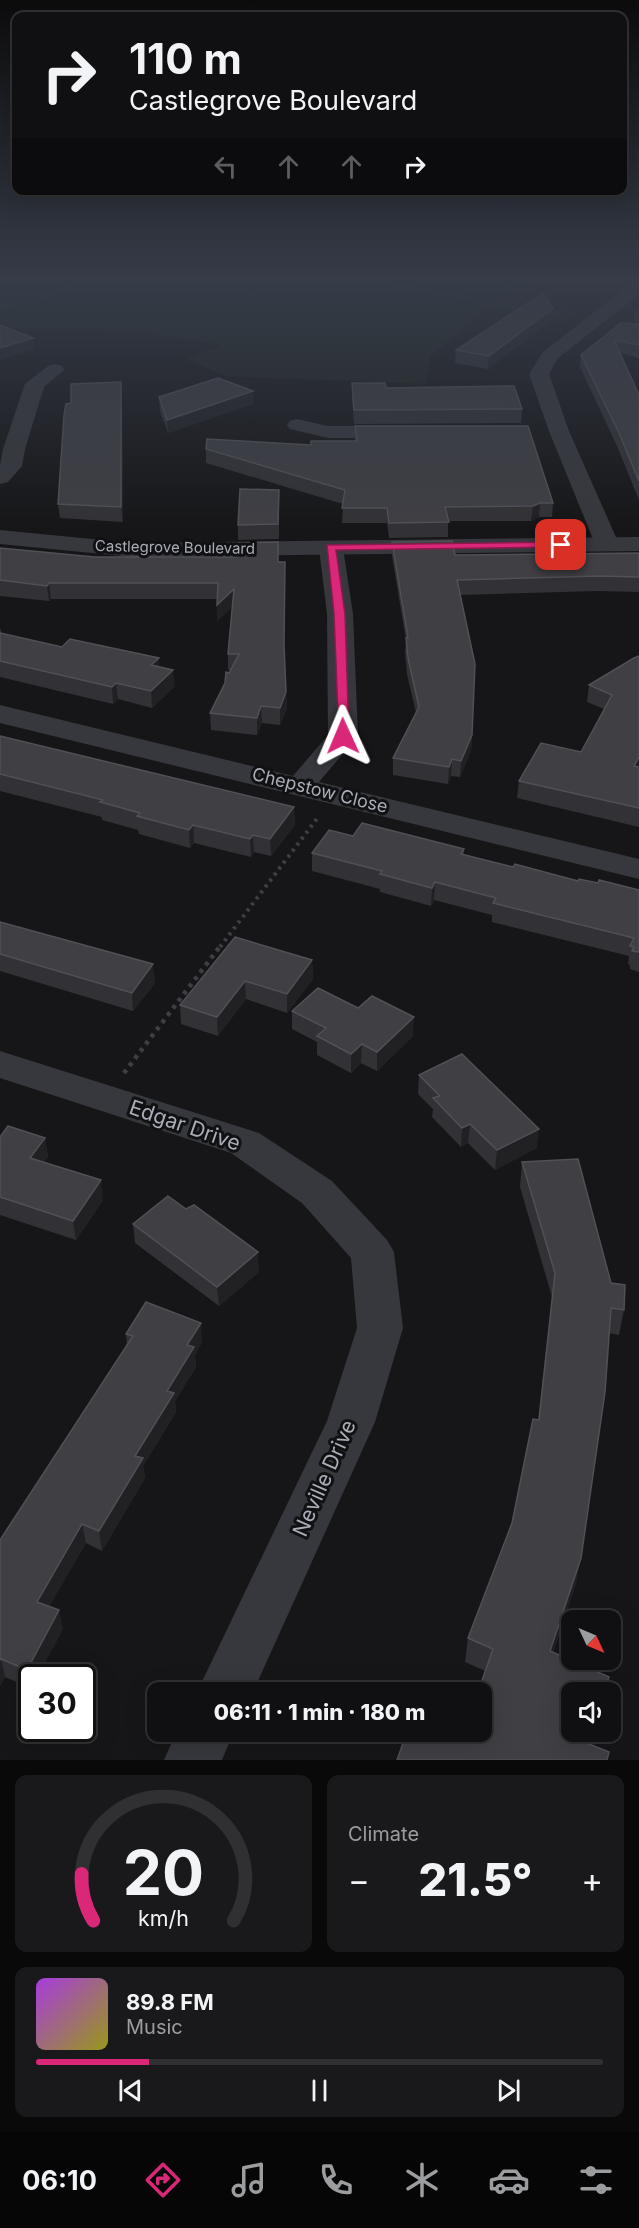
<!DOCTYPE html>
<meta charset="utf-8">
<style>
:root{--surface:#101012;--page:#19191b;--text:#f1f3f6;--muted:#9c9d9f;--line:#303032;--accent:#db2777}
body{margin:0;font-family:Inter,sans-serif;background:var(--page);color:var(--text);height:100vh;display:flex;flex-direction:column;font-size:22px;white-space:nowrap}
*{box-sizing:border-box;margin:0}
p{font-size:20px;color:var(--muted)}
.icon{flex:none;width:33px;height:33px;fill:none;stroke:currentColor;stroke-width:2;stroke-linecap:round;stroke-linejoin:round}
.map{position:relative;height:1760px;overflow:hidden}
.side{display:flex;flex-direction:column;gap:15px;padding:15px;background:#09090a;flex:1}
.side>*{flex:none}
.top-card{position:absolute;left:12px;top:12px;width:615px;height:183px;border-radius:12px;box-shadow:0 6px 24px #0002,0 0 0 2px var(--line);background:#101012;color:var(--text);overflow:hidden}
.needle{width:39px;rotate:134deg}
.tools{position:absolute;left:561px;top:1610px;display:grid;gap:12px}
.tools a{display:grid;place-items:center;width:60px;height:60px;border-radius:12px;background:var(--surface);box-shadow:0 6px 24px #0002,0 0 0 2px var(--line);font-size:30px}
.speed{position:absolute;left:18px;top:1664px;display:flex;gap:12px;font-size:30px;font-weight:700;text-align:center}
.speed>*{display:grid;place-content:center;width:78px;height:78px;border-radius:50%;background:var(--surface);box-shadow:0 6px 24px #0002,0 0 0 2px var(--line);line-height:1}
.speed .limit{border:3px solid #111;border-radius:9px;background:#fff;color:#111}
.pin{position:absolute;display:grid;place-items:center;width:51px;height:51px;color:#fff;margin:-26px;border-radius:12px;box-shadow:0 3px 9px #0006}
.me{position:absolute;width:66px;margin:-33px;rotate:359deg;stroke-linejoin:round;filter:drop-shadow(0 0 4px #0008)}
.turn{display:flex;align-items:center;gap:21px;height:126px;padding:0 18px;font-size:27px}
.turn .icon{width:78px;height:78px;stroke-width:2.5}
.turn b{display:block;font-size:42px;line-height:51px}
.lanes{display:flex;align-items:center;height:57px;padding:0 18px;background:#0003;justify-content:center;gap:30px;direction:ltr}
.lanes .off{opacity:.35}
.big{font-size:45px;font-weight:800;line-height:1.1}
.side .tile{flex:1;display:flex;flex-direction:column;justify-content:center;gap:9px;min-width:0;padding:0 21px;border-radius:12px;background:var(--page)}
.side .dial{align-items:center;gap:0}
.dial svg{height:156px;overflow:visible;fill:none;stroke:var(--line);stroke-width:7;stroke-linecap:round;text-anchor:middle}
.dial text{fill:var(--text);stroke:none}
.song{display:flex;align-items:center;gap:18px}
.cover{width:72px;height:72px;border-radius:9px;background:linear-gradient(135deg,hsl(280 70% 55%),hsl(60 70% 35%))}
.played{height:6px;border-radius:3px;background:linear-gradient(90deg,var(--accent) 20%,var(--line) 20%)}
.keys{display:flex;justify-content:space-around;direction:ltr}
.heat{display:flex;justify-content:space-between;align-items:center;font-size:33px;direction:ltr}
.side .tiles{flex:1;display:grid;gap:15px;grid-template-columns:1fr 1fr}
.tile:last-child{grid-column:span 2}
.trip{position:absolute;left:147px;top:1682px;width:345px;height:60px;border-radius:12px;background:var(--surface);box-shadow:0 6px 24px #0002,0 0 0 2px var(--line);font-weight:800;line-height:60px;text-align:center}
.dock{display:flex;height:96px;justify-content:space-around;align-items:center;background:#060607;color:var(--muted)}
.dock .icon{width:42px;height:42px}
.dock .selected{color:var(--accent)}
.dock b{font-size:27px;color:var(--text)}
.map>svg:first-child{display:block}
.green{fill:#1c231d}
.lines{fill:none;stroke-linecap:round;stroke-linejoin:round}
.path-far2{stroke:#3d3f44;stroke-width:2;stroke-dasharray:1.5 2;stroke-linecap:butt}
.path-far1{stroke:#3d3f44;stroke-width:4;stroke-dasharray:3 4.5;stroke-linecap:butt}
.path{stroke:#3d3f44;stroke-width:4.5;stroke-dasharray:4 5;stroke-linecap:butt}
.minor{fill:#37383d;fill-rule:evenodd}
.tertiary{fill:#37383d;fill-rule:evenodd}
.wall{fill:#323236}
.shaded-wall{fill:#212124}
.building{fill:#3f3f44;stroke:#4f5156;stroke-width:1.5}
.route{fill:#db2777;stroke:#8e194d;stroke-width:1.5}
.labels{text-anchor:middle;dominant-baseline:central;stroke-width:6;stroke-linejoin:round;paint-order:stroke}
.far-street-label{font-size:15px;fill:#a8adb8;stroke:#111113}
.street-label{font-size:18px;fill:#a8adb8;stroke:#111113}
.near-street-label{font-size:21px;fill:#a8adb8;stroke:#111113}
</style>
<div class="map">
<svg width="639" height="1760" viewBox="0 0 639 1760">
<rect width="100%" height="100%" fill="#161618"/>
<path class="green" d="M0,282H521L498,299L577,312L563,322L485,309L430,357L427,384L225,376L187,359L222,345L161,336L77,328L0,329Z"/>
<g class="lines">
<g class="path-far2">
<path d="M381,282L523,309"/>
<path d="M2,294L45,295"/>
<path d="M0,308L34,300L81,282"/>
<path d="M548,312L564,317"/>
</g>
<path class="path-far1" d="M220,947L319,816"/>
<path class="path" d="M124,1073L221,945"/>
<g class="minor">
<path d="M633,282H639V294L557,359L549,374L569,431L619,544L615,549L607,551L599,549L595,544L549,431L529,374L543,352Z"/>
<path d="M55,364L62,366L64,370L44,387L25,449L22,466L8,482L0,484V465L3,449L25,384L48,366Z"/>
<path d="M297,419L328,426H401L408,428L411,432L408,436L401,438H328L290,429L287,425L290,421Z"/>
<path d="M331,541L339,543L343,548L353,614L358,736L319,782L639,859V879L0,723V705L293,776L328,735L327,614L319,548L323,543Z"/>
<path d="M0,1051L259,1133L332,1181L387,1240L394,1252L403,1328L375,1422L253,1692H197L327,1421L357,1328L351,1258L302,1203L231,1153L0,1078Z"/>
<path d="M177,1731H234L222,1760H164Z"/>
</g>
<path class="tertiary" d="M0,530L133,543L639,537V551L133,557L0,544Z"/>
</g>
<g class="wall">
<path d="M639,308V323L634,322L636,310Z"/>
<path d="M552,320L488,369L455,363L456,350Z"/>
<path d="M639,324V358L621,353L639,395V500L617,446L580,367L581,355Z"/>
<path d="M121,382L122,395L123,522L60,518L58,504L71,403Z"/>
<path d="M352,383L522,409L521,423L354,424L352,396Z"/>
<path d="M253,391V404L168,433L160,411L159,397Z"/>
<path d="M355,426L553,503L552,517H539L531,521H448V537L389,538L387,523H342L343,504L206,463V449L311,445L355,441Z"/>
<path d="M279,490V539L238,540V525Z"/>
<path d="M392,542L455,555L639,553V592L598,591L460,595L472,735L471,751L460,777L451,776L448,784L393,775V758L416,713L407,674L405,653L406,640L392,556Z"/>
<path d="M0,548L95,557L278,562L287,709L280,725L262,723L257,735L211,730L210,713L231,670H228V654L232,607L217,621V599H51L49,601L0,596Z"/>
<path d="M0,628L2,633L62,647L159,658V667L175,686L152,708L118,699L113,704L0,677Z"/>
<path d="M639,656V827L517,798L519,781L581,752L604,709L587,702L589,685Z"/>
<path d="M0,736L294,807L295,825L271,856L254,852L251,857L194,843L190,848L139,834L138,830L102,820V817L0,791Z"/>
<path d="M353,836L464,849V855L513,867L578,881L639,890V972L630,969V965L628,964L629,956L492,922V915L434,900L431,906L380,892V889L312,871V853Z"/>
<path d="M0,922L155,983L133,1011L0,971Z"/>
<path d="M235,937L312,960L313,979L287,1013L246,999L218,1036L181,1024L180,1005Z"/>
<path d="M292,1011L413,1036L377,1071L361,1063L351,1073L317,1055V1042L292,1029Z"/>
<path d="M419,1075L537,1148L495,1170L468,1143L461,1147L432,1117L433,1109L418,1094Z"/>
<path d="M0,1137L45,1138L48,1157L44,1162L103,1200L76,1240L0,1215Z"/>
<path d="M522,1162L611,1283L624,1310L619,1335L609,1333L576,1583L553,1653L572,1731H595L590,1745L418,1736L482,1731L485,1671L465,1662L468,1638L512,1523L538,1420L552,1297L520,1187Z"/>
<path d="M133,1224L259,1272L219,1306L135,1243Z"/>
<path d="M126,1334L202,1342L195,1355L196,1367L175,1401L176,1412L143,1466L145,1478L102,1551L86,1543L49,1606L63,1629L31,1688L5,1677L0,1686V1540L127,1345Z"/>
</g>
<g class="shaded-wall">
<path d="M553,308L552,320L488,369L489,356Z"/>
<path d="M33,338L34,349L0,360V348Z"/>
<path d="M121,382L122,395L123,522L121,507Z"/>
<path d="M253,391V404L168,433L167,420Z"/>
<path d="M540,503L539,517L531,521L533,506Z"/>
<path d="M49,583L51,599L49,601L47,586Z"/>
<path d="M234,589V605L217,621V605Z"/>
<path d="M159,658L160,674L151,665Z"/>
<path d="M173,670L175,686L152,708L151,691Z"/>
<path d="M116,683L118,699L113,704L112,687Z"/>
<path d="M286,692L287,709L280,725V708Z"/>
<path d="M261,706L262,723L257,735V718Z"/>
<path d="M472,735L471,751L460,777L461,761Z"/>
<path d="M639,757V769L634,766Z"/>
<path d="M452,759L451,776L448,784L449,767Z"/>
<path d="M294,807L295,825L271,856L270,839Z"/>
<path d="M193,825L194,843L190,848L189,830Z"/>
<path d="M253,835L254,852L251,857L250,839Z"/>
<path d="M435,882L434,900L431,906L432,888Z"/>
<path d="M312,960L313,979L287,1013V994Z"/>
<path d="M153,964L155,983L133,1011L132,993Z"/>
<path d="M245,981L246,999L218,1036L217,1017Z"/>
<path d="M414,1017L413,1036L377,1071V1052Z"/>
<path d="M362,1044L361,1063L351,1073V1054Z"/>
<path d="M470,1124L468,1143L461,1147L462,1128Z"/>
<path d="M539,1129L537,1148L495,1170L497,1150Z"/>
<path d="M45,1138L48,1157L33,1177L30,1158Z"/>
<path d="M101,1180L103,1200L76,1240L73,1221Z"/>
<path d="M258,1252L259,1272L219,1306L217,1287Z"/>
<path d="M201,1323L202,1342L195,1355L196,1367L175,1401L176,1412L143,1466L145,1478L102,1551L99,1531L167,1391L187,1345Z"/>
<path d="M82,1524L86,1543L41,1621L37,1602Z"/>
<path d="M581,1558L576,1583L546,1675L550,1651Z"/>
<path d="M59,1610L63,1629L37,1677H32L31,1688L27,1670Z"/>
<path d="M1,1659L5,1677L0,1686V1660Z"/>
<path d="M593,1731H595L586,1760L589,1744Z"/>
</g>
<g class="building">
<path d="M543,293L553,308L489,356L456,350Z"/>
<path d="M621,323L639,324V345L614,340L639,395V481L619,433L581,355Z"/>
<path d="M0,325L33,338L0,348Z"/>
<path d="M218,378L253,391L167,420L159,397Z"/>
<path d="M121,382V507L58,504L64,415L66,404L71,403V384Z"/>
<path d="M352,383H385L386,388L514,386L522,409L354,410Z"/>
<path d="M355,426H528L553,503H540L533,506L445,507L449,522L389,523L387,508H342L345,490L206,449L207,439L311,445V441H357Z"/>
<path d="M240,489L279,490L278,524L238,525Z"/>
<path d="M452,541L455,555L639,553V577L600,576L457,580L475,664L472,735L461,761L452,759L449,767L393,758L419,707L408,658L406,638H408L392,542Z"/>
<path d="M278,542V562H285L284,644L286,692L280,708L261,706L257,718L210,713L225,683L226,672L229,673L239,654H228L234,589L217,605L218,583H49L47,586L0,580V548L95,557H236L237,543Z"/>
<path d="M0,633L62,647L70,639L159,658L151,665L173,670L151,691L116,683L112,687L0,661Z"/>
<path d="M639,656V757L634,766L639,767V808L519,781L541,743L581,752L612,695L589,685L634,658Z"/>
<path d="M0,736L294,807L270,839L253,835L250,839L193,825L189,830L137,816L140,813L100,802L103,800L0,774Z"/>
<path d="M362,823L464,849L461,854L513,867L515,864L578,881L579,879L598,883L599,880L639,890V952L632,951L634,947L630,946L634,938L493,903L496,898L435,882L432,888L380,874L382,871L312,853L329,830L353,836Z"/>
<path d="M0,922L153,964L132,993L0,954Z"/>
<path d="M235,937L312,960L287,994L245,981L217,1017L180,1005Z"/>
<path d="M318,988L358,1008L372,996L414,1017L377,1052L362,1044L351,1054L317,1036L326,1028L292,1011Z"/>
<path d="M462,1054L539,1129L497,1150L470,1124L462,1128L433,1098L440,1096L419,1075Z"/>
<path d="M8,1126L45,1138L30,1158L101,1180L73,1221L0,1197V1137Z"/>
<path d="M578,1159L611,1283L625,1285L624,1310L611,1308L605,1392L581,1558L550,1651L609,1677L604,1692H572V1731H593L589,1744L609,1752L607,1760H397L407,1732L418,1736L420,1731H482V1692H478L493,1649L468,1638L512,1523L533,1419L539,1420L555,1273L522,1162Z"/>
<path d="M168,1196L186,1209L194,1205L258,1252L217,1287L133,1224Z"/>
<path d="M146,1302L201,1323L187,1345L194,1347L167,1391L174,1393L135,1456L143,1458L99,1531L82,1524L37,1602L59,1610L27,1670L1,1659L0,1660V1540L133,1336L126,1334Z"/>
<path d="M438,1683L461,1692H434Z"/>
</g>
<linearGradient id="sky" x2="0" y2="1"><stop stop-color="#0c0c0d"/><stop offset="0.53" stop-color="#363c48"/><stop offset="1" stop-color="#363c48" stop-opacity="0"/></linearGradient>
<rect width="639" height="528" fill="url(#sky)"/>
<path class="route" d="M561,542L564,543V547L336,550L345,614L349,736L343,740L339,739L334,614L327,545Z"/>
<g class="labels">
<g class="far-street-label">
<text transform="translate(175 547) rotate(1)">Castlegrove Boulevard</text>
</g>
<g class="street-label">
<text transform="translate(320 790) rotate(14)">Chepstow Close</text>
</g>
<g class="near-street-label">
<text transform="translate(185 1125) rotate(19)">Edgar Drive</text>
<text transform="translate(324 1478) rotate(-66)">Neville Drive</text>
</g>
</g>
</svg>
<div class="tools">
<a><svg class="needle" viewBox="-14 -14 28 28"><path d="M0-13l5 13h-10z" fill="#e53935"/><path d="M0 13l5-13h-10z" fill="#9c9d9f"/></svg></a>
<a><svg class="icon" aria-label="sound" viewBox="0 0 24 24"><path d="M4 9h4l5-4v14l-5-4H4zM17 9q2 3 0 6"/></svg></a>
</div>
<div class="speed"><div class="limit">30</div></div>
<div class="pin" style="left:561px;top:545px;background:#d93025"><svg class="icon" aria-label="arrive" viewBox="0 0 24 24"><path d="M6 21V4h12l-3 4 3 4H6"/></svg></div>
<svg class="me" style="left:343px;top:736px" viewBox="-20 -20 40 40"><path d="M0-17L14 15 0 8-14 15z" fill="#db2777" stroke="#fff" stroke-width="4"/></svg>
<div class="trip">06:11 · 1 min · 180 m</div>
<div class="top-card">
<div class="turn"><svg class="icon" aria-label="right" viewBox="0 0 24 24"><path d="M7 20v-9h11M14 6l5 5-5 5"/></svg><div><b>110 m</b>Castlegrove Boulevard</div></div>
<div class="lanes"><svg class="icon off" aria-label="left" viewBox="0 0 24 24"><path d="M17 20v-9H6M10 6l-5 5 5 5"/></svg><svg class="icon off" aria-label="ahead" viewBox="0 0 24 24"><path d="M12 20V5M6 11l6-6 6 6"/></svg><svg class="icon off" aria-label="ahead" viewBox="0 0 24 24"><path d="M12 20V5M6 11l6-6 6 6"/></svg><svg class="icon" aria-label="right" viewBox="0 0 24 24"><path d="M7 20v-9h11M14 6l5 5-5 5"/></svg></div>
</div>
</div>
<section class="side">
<div class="tiles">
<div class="tile dial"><svg viewBox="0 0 100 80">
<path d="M14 69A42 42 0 1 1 86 69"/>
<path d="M14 69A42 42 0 0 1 8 45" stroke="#db2777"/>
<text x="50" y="56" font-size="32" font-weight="700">20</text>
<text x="50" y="72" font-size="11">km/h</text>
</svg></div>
<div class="tile"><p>Climate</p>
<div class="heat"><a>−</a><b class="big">21.5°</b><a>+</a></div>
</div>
<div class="tile">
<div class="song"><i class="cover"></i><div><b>89.8 FM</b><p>Music</p></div></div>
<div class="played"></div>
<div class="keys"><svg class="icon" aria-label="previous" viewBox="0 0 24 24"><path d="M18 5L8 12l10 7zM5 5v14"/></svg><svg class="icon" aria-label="pause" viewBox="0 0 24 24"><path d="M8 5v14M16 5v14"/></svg><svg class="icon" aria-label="next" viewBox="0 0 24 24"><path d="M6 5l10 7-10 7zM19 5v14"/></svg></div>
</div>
</div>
</section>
<nav class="dock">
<b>06:10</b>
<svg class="icon selected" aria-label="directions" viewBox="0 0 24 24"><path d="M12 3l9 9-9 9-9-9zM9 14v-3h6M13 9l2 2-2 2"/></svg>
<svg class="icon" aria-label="music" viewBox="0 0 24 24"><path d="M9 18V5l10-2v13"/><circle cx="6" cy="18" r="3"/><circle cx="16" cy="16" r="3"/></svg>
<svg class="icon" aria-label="phone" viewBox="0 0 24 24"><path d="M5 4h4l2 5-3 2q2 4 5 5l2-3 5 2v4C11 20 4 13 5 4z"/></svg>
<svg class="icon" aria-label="climate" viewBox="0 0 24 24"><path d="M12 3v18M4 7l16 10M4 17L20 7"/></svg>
<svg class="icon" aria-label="car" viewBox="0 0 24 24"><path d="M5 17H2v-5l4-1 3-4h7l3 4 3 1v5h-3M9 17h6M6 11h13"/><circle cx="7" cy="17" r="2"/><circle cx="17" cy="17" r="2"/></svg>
<svg class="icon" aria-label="filters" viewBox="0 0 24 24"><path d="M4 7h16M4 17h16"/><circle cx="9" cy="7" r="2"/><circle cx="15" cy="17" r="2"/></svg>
</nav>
